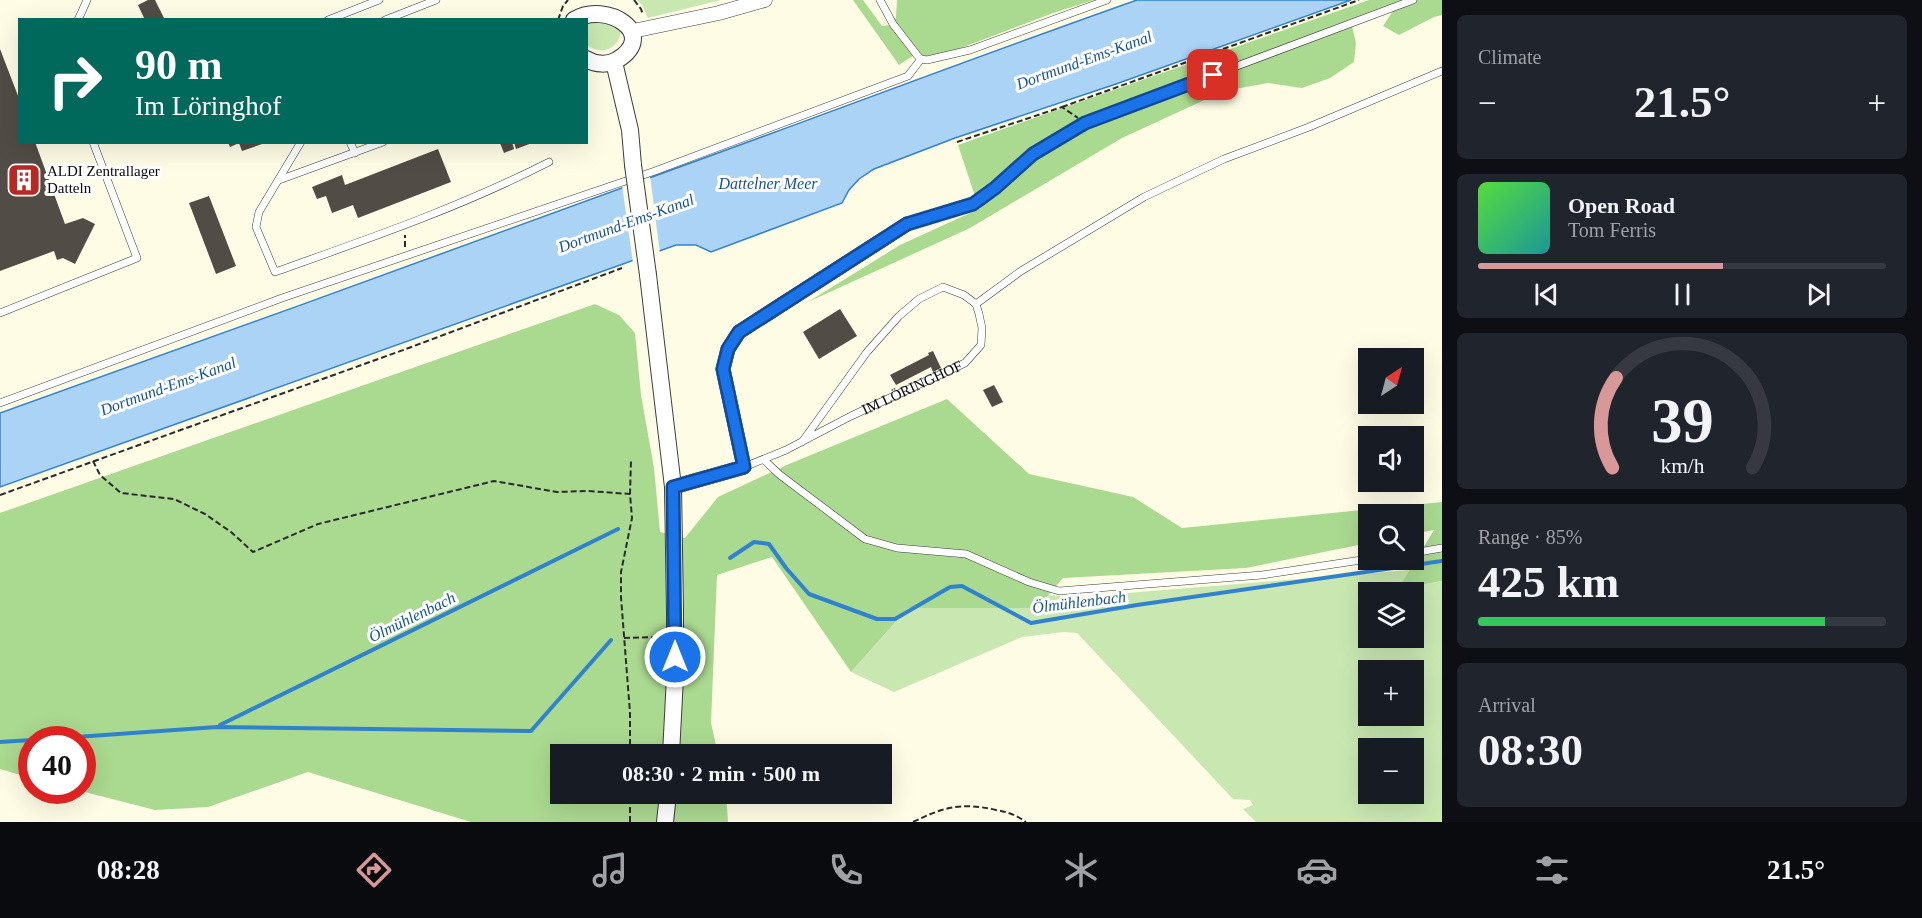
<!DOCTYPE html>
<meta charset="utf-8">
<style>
:root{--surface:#171b24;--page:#20242c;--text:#f1f3f6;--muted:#9ea1a6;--line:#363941;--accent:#d89897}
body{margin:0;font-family:Georgia,serif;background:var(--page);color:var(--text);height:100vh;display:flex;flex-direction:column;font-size:22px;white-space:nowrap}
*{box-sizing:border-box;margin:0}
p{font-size:20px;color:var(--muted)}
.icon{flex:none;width:33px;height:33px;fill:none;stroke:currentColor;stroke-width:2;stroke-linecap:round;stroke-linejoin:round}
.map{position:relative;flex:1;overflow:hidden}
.drawer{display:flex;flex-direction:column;gap:15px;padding:15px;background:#0d0f14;width:480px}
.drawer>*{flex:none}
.hud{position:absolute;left:18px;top:18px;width:570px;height:126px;border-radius:0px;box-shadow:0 6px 24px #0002;background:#00695c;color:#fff;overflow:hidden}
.needle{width:39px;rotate:36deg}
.buttons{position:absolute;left:1358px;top:348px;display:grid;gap:12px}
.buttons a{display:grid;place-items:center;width:66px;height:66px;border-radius:0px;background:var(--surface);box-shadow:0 6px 24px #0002;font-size:30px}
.speed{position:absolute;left:18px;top:726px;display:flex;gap:12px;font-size:30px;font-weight:700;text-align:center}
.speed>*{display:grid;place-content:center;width:78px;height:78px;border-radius:50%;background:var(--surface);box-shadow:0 6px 24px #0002;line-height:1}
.speed .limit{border:9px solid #d22;background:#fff;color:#111}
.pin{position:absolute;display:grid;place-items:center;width:51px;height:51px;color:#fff;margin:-26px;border-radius:12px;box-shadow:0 3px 9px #0006}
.me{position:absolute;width:66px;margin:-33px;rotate:0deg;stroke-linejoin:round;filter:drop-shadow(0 0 4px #0008)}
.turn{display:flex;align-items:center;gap:21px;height:126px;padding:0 18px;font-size:27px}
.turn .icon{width:78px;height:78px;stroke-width:2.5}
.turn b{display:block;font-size:42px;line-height:51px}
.big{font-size:45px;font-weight:800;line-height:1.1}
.drawer .card{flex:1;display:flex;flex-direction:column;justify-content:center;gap:9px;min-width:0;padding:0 21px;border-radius:9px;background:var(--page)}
.drawer .dial{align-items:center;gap:0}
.dial svg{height:156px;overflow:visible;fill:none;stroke:var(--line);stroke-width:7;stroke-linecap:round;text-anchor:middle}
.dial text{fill:var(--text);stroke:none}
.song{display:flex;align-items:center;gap:18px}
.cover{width:72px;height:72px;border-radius:9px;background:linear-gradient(135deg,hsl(110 70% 55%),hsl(180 70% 35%))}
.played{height:6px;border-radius:3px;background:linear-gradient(90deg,var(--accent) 60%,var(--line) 60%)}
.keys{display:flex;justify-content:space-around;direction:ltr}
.heat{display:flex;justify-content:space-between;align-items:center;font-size:33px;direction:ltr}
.charge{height:9px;border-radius:4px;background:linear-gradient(90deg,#34c759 85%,var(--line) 0)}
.trip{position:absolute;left:550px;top:744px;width:342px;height:60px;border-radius:0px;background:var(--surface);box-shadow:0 6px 24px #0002;font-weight:800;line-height:60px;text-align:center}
.tab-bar{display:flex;height:96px;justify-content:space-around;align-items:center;background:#090b0e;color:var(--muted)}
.tab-bar .icon{width:42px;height:42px}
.tab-bar .current{color:var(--accent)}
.tab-bar b{font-size:27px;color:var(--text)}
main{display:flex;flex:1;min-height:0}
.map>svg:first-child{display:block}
.green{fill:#c9e8b1;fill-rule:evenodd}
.forest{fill:#aad990}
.water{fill:#abd3f6;stroke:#3182ce;stroke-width:1.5}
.pier{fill:#fffce6}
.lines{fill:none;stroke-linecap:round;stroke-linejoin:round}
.stream{stroke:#3182ce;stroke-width:4}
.building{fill:#524c46}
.service-casing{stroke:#3c3c3c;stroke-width:8}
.minor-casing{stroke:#3c3c3c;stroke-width:15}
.tertiary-casing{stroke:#3c3c3c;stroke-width:18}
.path{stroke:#2b2b2b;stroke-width:2;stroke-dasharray:6 3;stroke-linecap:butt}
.service{stroke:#fff;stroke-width:7}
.minor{stroke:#fff;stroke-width:14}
.tertiary{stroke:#fff;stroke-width:16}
.tertiary-bridge-casing{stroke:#3c3c3c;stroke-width:18;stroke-linecap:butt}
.tertiary-bridge{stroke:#fff;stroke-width:16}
.route-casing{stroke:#114b97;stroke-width:15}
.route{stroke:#1a73e8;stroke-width:10}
.labels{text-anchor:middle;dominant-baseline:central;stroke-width:6;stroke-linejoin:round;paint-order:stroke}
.poi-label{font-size:15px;fill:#090909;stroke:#fff;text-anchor:start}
.street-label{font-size:15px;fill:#090909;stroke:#fff}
.water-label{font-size:16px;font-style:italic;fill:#13549a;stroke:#fff}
</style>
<main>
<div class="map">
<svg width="1442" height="822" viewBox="0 0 1442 822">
<rect width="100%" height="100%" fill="#fffce6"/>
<g class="green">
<path d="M637,0H721L648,18L642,5Z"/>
<path d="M586,20L621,26C622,47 604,57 587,45Z"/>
<path d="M1410,570L1398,589L1442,581V822H1256L1243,809L1253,805L1250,800L1233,799L1077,633L1064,632L1022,637L894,692L851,672L908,608H1036L1049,595L1077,597ZM1368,592H1413V638H1368ZM1368,670H1413V716H1368ZM1368,748H1413V794H1368Z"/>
</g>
<g class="forest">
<path d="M853,0H863L882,26L891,25L914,55L899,65Z"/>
<path d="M897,0H1094L1053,13L943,55L928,57L920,54L894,22L896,17Z"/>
<path d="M1369,0H1442V15L1434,17L1399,35L1383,26L1393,11L1352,26L1356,43L1354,62L1330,78L1302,88L1268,83L1224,91L1122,138L970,228L808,302L900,245L981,208L975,196L958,145Z"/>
<path d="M595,304L619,315L635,333L641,395L654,468L660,532L685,538L718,497L789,464L947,399L1029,474L1133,497L1182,528L1442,502V581L1398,589L1434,530L1413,534V514H1368V543L1246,568L1063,578L1037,608H908L851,672L772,557L717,575L711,723L718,754H561V794H726L728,822H471L308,772L208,807L155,810L81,791L82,790V740H32L31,778L0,769V513Z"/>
</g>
<path class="water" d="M1137,0H1351L1116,84L955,138L874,169L859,179L849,190L842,203L711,252L696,245H676L0,487V413C221,334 443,254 663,173C821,116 978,56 1137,0Z"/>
<path class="pier" d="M650,175L660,254L633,263L622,185Z"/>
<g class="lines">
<g class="stream">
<path d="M730,558L754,542L769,544L786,568L809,594L877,619H895L950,587L962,586L1031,623L1137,605L1442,561"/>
<path d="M220,725L618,529"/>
<path d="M34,740L217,727L531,731L611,640"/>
<path d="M0,742L32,740"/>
</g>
</g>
<g class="building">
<path d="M148,0H155L165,20H145L138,5Z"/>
<path d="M0,49L20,101V142H35L65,224L83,218L95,224L75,264L63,258L57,260L54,251L0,271Z"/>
<path d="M228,142H265V143L242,151L239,143L230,147Z"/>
<path d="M503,142H512L514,149L504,153L500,143Z"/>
<path d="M514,142H532V143L516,149Z"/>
<path d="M438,149L451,182L358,218L353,205L332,213L326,196L317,199L312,187L342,175L345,185Z"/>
<path d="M209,196L236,266L216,274L189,203Z"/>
<path d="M840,309L857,336L819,359L803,332Z"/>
<path d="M933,351L941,368L933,372L931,367L896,385L890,375L929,355L928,353Z"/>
<path d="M994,385L1003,402L992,407L983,390Z"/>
</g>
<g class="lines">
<g class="service-casing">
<g id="service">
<path d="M880,0L893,24L917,55L921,59L927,60L970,50L1107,0"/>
<path d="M78,20L87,0"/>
<path d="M328,20L379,0"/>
<path d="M385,20L436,0"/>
<path d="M301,142L259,212L256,227L275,272C368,239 461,207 549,162"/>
<path d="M350,142L355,153"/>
<path d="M279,180L383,142"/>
<path d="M907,224L973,204L995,188L1033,154L1085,123L1413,0"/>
<path d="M976,304L1021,271L1144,197L1224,159L1309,127L1442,71"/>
<path d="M0,313L137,258L93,142"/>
<path d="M0,403L282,298L655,171L908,76L921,59"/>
<path d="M764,460L780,475L865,539L897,548L966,554L1029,582L1059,591L1262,575L1368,559"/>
<path id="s1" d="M744,467L786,450L851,416L965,363L981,345L982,328L979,314L976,304L964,295L943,287L919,299L899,316L867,352L802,442"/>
<path d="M1413,553L1442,548"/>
</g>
</g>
<g class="minor-casing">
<g id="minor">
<path d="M633,31L719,13L765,0"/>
<path d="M673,487L744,467L723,369L728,349L739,332L907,224"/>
</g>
</g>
<g class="tertiary-casing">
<g id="tertiary">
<path d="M574,20C606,0 660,34 617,60C608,65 596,65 586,59"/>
<path d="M614,62L630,130L633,165"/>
<path d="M648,275L673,487L675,611V677L671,754"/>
<path d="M665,822L668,794"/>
</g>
</g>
<g class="path">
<path d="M634,0L641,9L643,15"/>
<path d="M558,20L563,6L568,0"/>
<path d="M1062,107L1359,0"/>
<path d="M957,142L1062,107L1078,118"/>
<path d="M405,247V235"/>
<path d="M93,461L100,475L121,493L174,499L205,514L231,532L253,552L318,524L494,481L557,492L588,491L630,494"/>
<path d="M0,495L406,349L622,268"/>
<path d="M624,638L660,637"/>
<path d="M630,754V713L621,597V572L632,518L630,494L631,460"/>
<path d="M630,822V794"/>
<path d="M913,822C944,807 961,802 996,810C1008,812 1016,815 1026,822"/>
</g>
<use href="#service" class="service"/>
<use href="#minor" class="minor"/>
<use href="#tertiary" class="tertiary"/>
<g class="tertiary-bridge-casing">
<path id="tertiary-bridge" d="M633,165L648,275"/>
</g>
<use href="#tertiary-bridge" class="tertiary-bridge"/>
</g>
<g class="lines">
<g class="route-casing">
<path id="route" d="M675,657L673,487L744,467L723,369L728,349L739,332L907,224L973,204L995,188L1033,154L1085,123L1213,75"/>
</g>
<use href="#route" class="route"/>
</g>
<defs>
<g id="building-square" transform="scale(1.725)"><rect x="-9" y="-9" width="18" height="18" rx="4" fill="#b92822" stroke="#fff"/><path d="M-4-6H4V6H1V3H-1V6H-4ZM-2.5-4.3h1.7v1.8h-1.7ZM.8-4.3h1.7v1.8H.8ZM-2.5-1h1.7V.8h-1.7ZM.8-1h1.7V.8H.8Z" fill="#fff"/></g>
</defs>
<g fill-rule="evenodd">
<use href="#building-square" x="24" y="180"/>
</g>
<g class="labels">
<g class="poi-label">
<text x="47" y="171">ALDI Zentrallager<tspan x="47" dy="17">Datteln</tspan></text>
</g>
<g class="street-label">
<text stroke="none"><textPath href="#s1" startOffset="186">IM LÖRINGHOF</textPath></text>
</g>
<g class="water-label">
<text transform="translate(1084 60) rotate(-20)">Dortmund-Ems-Kanal</text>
<text x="768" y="183">Dattelner Meer</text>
<text transform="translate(626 223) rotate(-20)">Dortmund-Ems-Kanal</text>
<text transform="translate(168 386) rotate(-20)">Dortmund-Ems-Kanal</text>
<text transform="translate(1079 602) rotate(-7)">Ölmühlenbach</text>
<text transform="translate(412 617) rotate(-26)">Ölmühlenbach</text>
</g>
</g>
</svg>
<div class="buttons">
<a><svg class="needle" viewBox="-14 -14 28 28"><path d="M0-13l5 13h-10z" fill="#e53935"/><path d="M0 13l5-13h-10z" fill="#9ea1a6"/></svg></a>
<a><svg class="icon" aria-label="sound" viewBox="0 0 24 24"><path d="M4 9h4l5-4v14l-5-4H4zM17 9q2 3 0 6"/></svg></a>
<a><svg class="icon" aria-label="search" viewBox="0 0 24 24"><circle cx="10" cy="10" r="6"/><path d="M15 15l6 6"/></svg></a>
<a><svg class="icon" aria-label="layers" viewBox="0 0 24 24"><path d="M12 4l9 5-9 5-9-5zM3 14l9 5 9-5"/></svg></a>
<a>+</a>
<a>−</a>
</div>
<div class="speed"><div class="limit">40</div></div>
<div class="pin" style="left:1213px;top:75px;background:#d93025"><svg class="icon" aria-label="arrive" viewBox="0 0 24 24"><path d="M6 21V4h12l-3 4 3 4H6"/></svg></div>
<svg class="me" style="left:675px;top:657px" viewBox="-20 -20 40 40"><circle r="17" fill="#1a73e8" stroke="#fff" stroke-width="3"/><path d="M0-11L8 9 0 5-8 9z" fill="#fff"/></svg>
<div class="trip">08:30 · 2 min · 500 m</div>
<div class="hud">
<div class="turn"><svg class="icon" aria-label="right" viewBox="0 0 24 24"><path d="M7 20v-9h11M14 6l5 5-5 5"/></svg><div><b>90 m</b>Im Löringhof</div></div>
</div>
</div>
<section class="drawer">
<div class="card"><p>Climate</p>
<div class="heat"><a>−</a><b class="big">21.5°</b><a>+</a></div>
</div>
<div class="card">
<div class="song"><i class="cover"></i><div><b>Open Road</b><p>Tom Ferris</p></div></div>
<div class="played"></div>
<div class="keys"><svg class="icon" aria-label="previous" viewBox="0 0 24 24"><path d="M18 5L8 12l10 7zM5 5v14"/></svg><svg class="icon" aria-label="pause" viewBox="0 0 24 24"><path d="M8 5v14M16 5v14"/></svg><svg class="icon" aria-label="next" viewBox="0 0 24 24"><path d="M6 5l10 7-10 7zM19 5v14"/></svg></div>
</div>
<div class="card dial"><svg viewBox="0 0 100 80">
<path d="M14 69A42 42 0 1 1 86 69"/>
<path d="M14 69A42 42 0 0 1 16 23" stroke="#d89897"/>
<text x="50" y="56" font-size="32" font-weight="700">39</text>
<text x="50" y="72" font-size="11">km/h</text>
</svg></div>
<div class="card"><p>Range · 85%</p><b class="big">425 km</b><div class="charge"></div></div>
<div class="card"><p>Arrival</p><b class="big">08:30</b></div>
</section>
</main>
<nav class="tab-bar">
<b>08:28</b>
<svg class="icon current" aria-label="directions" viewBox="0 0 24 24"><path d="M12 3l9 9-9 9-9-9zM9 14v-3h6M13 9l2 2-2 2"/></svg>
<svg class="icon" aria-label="music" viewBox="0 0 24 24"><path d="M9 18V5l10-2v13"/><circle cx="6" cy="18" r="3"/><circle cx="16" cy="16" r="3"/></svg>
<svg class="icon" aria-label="phone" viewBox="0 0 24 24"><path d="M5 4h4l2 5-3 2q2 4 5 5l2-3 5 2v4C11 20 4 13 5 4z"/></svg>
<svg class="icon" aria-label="climate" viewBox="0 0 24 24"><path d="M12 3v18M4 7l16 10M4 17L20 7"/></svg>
<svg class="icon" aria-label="car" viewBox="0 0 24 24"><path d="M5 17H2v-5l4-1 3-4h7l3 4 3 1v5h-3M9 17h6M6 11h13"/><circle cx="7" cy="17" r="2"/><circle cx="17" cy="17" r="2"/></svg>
<svg class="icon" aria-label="filters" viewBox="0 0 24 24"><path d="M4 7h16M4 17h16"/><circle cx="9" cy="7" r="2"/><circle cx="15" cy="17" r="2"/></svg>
<b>21.5°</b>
</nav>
